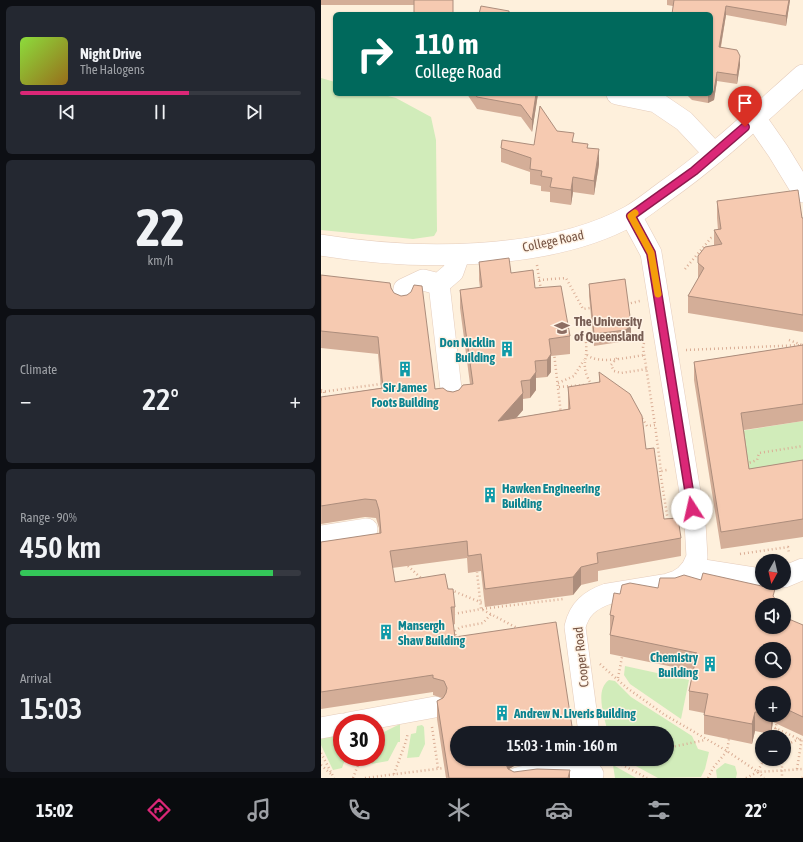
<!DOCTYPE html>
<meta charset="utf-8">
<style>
:root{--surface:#171b24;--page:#242831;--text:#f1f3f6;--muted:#9ea1a6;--line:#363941;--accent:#db2777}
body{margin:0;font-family:"Asap Condensed",sans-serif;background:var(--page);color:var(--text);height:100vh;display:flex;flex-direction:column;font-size:15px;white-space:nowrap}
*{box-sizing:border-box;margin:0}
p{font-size:13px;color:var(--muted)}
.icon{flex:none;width:22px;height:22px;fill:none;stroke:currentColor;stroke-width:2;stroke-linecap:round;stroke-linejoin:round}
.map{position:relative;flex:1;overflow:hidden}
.drawer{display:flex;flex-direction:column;gap:6px;padding:6px;background:#0d0f14;width:321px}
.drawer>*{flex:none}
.banner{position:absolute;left:12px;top:12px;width:380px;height:84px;border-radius:6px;box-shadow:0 1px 3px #0004;background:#00695c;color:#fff;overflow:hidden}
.needle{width:26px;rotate:188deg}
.fabs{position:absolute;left:434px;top:554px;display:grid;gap:8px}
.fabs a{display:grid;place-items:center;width:36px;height:36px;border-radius:50%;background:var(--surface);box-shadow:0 1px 3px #0004;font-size:20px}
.speed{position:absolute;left:12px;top:714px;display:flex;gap:8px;font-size:20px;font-weight:700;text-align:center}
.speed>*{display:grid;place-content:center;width:52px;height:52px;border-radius:50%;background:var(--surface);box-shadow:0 1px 3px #0004;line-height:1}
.speed .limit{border:6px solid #d22;background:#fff;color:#111}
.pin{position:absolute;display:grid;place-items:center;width:34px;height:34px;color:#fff;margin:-41px -17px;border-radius:50% 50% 50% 0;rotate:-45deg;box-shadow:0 0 4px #0007}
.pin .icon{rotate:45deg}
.me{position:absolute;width:44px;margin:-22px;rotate:350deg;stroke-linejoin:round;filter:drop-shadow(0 0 3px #0008)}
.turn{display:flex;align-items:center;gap:14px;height:84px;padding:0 16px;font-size:18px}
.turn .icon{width:52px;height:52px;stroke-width:2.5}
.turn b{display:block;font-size:28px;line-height:34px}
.big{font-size:30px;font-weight:600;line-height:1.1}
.drawer .tile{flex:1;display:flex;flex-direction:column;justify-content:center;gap:6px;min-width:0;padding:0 14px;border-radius:6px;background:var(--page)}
.drawer .dial{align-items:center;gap:0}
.dial b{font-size:52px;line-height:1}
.song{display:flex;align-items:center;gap:12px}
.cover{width:48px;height:48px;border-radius:6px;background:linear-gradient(135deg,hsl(90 70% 55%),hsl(40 70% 35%))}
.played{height:4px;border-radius:2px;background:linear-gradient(90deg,var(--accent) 60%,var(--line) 60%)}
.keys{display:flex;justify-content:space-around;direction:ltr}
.heat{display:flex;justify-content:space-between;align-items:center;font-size:22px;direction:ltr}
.charge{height:6px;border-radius:3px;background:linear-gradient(90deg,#34c759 90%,var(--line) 0)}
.trip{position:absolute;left:129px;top:726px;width:224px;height:40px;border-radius:20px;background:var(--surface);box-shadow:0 1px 3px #0004;font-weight:600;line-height:40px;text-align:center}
.tabs{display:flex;height:64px;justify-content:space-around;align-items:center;background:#090b0e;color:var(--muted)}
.tabs .icon{width:28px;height:28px}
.tabs .selected{color:var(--accent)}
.tabs b{font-size:18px;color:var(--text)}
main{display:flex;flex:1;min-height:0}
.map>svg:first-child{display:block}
.green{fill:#d1ecba}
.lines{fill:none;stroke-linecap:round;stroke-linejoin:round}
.minor-casing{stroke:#e5ccbb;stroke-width:22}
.path{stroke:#daad95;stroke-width:2.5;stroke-dasharray:1 3;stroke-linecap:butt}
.minor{stroke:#fff;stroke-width:21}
.path-bridge{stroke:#daad95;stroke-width:2.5;stroke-dasharray:1 3;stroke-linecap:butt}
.wall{fill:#d4ae98;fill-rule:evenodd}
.shaded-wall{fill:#ac8d7c}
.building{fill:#f6cab1;stroke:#ac8d7c;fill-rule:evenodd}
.route-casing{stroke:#8e194d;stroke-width:10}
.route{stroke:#db2777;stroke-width:7}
.slow{stroke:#f59e0b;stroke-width:7}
.labels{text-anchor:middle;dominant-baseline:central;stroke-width:3;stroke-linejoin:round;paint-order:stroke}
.street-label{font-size:13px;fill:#755343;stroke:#fff3e5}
.education-label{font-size:13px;font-weight:bold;fill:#785e54;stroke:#fff3e5;text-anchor:start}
.culture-label{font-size:13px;font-weight:bold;fill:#0d838f;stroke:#fff3e5;text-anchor:start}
</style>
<main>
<section class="drawer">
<div class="tile">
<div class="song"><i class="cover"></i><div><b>Night Drive</b><p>The Halogens</p></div></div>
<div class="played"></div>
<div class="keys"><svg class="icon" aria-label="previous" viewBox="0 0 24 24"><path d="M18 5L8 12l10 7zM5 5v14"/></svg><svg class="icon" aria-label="pause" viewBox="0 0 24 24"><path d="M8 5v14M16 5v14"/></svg><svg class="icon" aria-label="next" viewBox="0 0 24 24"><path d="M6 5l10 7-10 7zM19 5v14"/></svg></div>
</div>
<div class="tile dial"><b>22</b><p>km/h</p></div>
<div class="tile"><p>Climate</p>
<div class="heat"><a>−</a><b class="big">22°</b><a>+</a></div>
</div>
<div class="tile"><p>Range · 90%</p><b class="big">450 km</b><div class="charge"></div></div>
<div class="tile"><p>Arrival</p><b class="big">15:03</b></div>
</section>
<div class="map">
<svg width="482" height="778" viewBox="0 0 482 778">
<rect width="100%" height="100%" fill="#fef0dc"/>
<g class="green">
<path d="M0,78L14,82V94H59L75,98L110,117L115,140L116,231L113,236L92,239L0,230Z"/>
<path d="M482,421V478L428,486L420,431Z"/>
<path d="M304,666L368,680L360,719L309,684L303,675Z"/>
<path d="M288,680L294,681L310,697L371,736L377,749L388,752L384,769L380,777L337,778L302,759H346V733H287C284,719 273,690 288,680Z"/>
<path d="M79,724V742H77L67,761L50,764L53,757H55L63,732Z"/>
<path d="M101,725L103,727L104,744L98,757L86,758L90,734L95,733L96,726Z"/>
<path d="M21,730V757H25L21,768L12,770L0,745V734Z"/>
<path d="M404,763L414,766L416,773L415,778H396L395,770Z"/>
<path d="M292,765L315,778H294Z"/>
</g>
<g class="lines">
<g class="minor-casing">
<g id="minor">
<path d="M296,94L335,102L363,121L393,153"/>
<path d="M434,118L457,151L482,192"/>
<path d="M0,245C91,260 226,262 309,216C321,209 332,200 343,192C393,157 437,115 482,75"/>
<path d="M118,284L131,398"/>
<path d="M81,302L83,289L102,280L118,284L132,272L138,255"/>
<path d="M0,536L46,529"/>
<path d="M371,568L441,579"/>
<path d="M463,577L482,569"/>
<path d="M27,723L114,707"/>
<path d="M0,728L21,724"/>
<path d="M268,733L254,627C258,609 269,600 286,594L347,584L356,581L364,576L371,568L376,557L374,523L330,253L310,216"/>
<path d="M196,778C221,771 247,778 272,774"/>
</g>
</g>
<g class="path">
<path d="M216,265L220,290"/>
<path d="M364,269L390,238L395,237"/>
<path d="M218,280L245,278L262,309L269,308"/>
<path d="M306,304L319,301"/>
<path d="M468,340L481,345"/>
<path d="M265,342C267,364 258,363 271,386"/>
<path d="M323,343L322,347L334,425"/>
<path d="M365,350L482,345"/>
<path d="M233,353L240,414"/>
<path d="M266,355C279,365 307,357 324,355"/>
<path d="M296,358L290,365L293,371L300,373L326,369"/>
<path d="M237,383L253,376L263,360"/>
<path d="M238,387L263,385"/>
<path d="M0,390L3,391L4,399"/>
<path d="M0,392L60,384"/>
<path d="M319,415L326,426L334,425L340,471L346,470"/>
<path d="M425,464L436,460L438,453L482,446"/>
<path d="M339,471L347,521"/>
<path d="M419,554L467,547L468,554"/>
<path d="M87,566L101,579"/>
<path d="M130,590L159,602H163"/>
<path d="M133,614L160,609L156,572"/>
<path d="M198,629L160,609L242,599"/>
<path d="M135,639L134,631L140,627L162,623L170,614"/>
<path d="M279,664L306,688L344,715L406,751L437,772L443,778"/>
<path d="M297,678L301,657"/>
<path d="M111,727L117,768"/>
<path d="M453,737L457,715"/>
<path d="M463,746L480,738"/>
<path d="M346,748L384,740"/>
<path d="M463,748V754"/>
<path d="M0,753L13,778"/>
<path d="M290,759L326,778"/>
<path d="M459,759L461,762V778"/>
<path d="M0,765L10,774"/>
<path d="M476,769L481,738"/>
<path d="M437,771L443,759"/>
<path d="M73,774L84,744L87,733"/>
<path d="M32,778L40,757"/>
<path d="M44,778L123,768"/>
<path d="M387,778L392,768L406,751L408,739"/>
<path d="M425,778L437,772L482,769"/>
<path d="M481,778L482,777"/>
</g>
<use href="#minor" class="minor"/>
<path class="path-bridge" d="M450,726L482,741"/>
</g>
<g class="wall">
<path d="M0,0H132L93,5H0Z"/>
<path d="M346,0H469L465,26L405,15L400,47L419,65L416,84L396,81L393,100L387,103L371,100L366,95V94H390L352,6L346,5Z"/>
<path d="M146,94H217L211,132L200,117L156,109Z"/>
<path d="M236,131L253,142L267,148L278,164L273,195L252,192L250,205L229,202V192L220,191V186L209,184V172L180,162V148L213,145Z"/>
<path d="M396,201L482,218V332L367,313V296L377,279V256L393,245V230H397L396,218Z"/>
<path d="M158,262L190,273L214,288L249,336V354L230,356V372L226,377L215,378V390L209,398L202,399V410L195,418L247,409V387L278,383V372L325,449L343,519L360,538V556L277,571V581L260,585L252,595L164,607L160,571L147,573L146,558L71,568L74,582L127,589L134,607V624L132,625L136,759H254V763H215L193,766L188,769L193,772L249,778H125L116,719V701L121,698L112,695V692L0,709V542L58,534V528L55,518L44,517L0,524V397L60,388L57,354L0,348V275L70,288L114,389L132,392L138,390L149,384L139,308V290L159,288L158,280Z"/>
<path d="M304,279L310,336L305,341L273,346L268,296V284Z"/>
<path d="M482,345V421L423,430L428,469L482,460V537L400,549L373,380V362Z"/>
<path d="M289,615L441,627L482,625V736L452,722L450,734L434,731L431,744L383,734V713L368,710V691L372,671L289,654ZM441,693H463V715H441Z"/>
</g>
<g class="shaded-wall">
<path d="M468,0H469L465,26V16Z"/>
<path d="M405,6V15L398,56V47Z"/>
<path d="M419,56V65L416,84V75Z"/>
<path d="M396,72V81L393,100L387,103V94H390Z"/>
<path d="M215,94H217L211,132V120Z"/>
<path d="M278,149V164L273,195V181Z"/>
<path d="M252,177V192L250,205V190Z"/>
<path d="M310,324V336L305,341V330Z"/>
<path d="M230,354V372L226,377V360Z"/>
<path d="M215,372V390L209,398V380Z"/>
<path d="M202,393V410L177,439V421Z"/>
<path d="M260,567V585L252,595V577Z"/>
<path d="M434,712V731L431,744V724Z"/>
<path d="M450,715H452V722L450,734Z"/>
<path d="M184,759H193V766L188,769L185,775Z"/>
<path d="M249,770V778H247Z"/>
</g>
<g class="building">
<rect x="93" y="0" width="39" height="14"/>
<path d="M353,0H468L465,16L405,6L398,47L416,50L419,56L416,75L396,72L393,91L390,93V14H351Z"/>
<path d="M160,6L188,11V14H158Z"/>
<path d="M154,94H215L211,120L200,105L156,97Z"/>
<path d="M219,106L236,131L253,133L251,142L267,144L266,148L278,149L273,181L252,177L250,190L229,187L231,178L220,176L221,171L209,169L210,158L180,148L181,140L213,145Z"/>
<path d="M477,190L481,218H482V315L367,296L383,268L377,263V256L384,247L401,244L393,230L400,229L396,201Z"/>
<path d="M188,258L190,273L212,270L214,288L240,286L249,336L228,339L230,354L226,360L214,361L215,372L209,380L200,381L202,393L177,421L249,409L247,387L279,382L278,372L309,394L321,416L325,449L333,448L343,519L357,518L360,538L276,553L277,563L260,567L252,577L164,589L160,554L147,556L146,541L69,551L74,582L124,574L127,589H132L134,607H130L134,637L235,622L252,733H136V759H184V762L187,769L193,772L216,769L249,770L247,778H128L116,701L122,698L125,693L126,688L123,681L112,678V675L0,692V542L60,533L58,510L55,500L44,499L0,506V397L62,388L57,337L0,331V275L69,283L70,288L73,293L80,296L86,295L90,292L93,285L101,286L114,389L122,388L126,391L132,392L138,390L142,385L152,384L139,290L161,287L158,262Z"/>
<path d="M304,279L310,324L305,330L273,334L268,284Z"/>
<path d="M482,345V404L420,413L428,469L482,460V519L400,532L373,362Z"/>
<path d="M382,573L454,589L452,596L458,604V605H441V627H463V617L482,625V717L463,708V693H441V713L434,712L431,724L383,715L387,694L368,691L376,653L289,635L293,616L289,615L293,593L299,594L301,585L309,583L337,588L339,578H354L363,575L380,580ZM441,649H463V671H441Z"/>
</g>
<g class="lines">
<g class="route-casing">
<path id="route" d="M371,509L330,253L310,216L373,171L424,127"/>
</g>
<use href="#route" class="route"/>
<path class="slow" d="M314,213L310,216L330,253L337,294"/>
</g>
<defs>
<g id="university-bare" transform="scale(1.2)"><path d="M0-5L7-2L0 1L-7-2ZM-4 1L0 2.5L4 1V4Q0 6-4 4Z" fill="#8d6e63" stroke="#fff3e5" stroke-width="2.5" paint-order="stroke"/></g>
<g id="building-bare" transform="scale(1.2)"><path d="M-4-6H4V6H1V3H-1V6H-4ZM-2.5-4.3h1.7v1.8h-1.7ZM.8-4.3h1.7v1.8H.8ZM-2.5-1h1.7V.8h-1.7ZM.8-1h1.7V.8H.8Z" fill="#0f9aa8" stroke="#fff3e5" stroke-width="2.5" paint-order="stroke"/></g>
</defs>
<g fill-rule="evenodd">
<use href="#university-bare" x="241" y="328"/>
<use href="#building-bare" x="186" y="349"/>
<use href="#building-bare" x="84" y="369"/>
<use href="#building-bare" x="169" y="495"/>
<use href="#building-bare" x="65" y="632"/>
<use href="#building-bare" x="389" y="664"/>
<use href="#building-bare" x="181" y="713"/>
</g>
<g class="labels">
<g class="street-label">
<text transform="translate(232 241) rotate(-12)">College Road</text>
<text transform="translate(260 657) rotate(-96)">Cooper Road</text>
</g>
<g class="education-label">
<text x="253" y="321">The University<tspan x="253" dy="15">of Queensland</tspan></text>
</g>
<g class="culture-label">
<text x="174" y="342" text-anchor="end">Don Nicklin<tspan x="174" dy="15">Building</tspan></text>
<text x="84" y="387" text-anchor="middle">Sir James<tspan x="84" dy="15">Foots Building</tspan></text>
<text x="181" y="488">Hawken Engineering<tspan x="181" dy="15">Building</tspan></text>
<text x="77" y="625">Mansergh<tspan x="77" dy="15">Shaw Building</tspan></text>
<text x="377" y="657" text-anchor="end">Chemistry<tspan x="377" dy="15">Building</tspan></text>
<text x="193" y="713">Andrew N. Liveris Building</text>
</g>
</g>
</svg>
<div class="fabs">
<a><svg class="needle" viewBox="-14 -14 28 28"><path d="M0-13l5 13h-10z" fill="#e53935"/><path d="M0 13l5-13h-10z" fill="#9ea1a6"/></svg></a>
<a><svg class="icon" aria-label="sound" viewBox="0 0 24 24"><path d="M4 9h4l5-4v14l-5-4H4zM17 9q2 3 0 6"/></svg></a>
<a><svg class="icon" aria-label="search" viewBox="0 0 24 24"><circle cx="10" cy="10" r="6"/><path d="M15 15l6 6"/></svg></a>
<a>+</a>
<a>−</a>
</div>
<div class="speed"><div class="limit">30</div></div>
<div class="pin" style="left:424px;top:127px;background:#d93025"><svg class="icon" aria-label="arrive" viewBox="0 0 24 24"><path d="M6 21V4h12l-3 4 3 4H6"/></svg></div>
<svg class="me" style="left:371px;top:509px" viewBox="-20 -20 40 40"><circle r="19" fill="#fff"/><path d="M0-13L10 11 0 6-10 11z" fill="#db2777"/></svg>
<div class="trip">15:03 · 1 min · 160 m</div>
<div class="banner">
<div class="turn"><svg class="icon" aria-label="right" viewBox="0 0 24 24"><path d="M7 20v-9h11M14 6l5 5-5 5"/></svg><div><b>110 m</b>College Road</div></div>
</div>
</div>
</main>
<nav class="tabs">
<b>15:02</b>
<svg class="icon selected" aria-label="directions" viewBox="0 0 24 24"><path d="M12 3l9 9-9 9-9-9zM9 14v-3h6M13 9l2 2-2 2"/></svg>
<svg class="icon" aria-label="music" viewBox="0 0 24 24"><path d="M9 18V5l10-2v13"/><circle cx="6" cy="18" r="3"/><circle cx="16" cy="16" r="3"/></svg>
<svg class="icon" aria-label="phone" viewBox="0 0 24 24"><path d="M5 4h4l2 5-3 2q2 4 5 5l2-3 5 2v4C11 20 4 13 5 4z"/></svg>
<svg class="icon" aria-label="climate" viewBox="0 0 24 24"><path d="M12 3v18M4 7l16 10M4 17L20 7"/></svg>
<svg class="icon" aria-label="car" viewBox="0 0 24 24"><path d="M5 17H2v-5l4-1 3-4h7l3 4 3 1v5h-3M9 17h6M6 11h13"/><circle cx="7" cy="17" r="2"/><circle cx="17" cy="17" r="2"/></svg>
<svg class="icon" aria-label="filters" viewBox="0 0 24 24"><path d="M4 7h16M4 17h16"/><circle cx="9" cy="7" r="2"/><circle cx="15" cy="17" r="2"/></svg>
<b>22°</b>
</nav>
